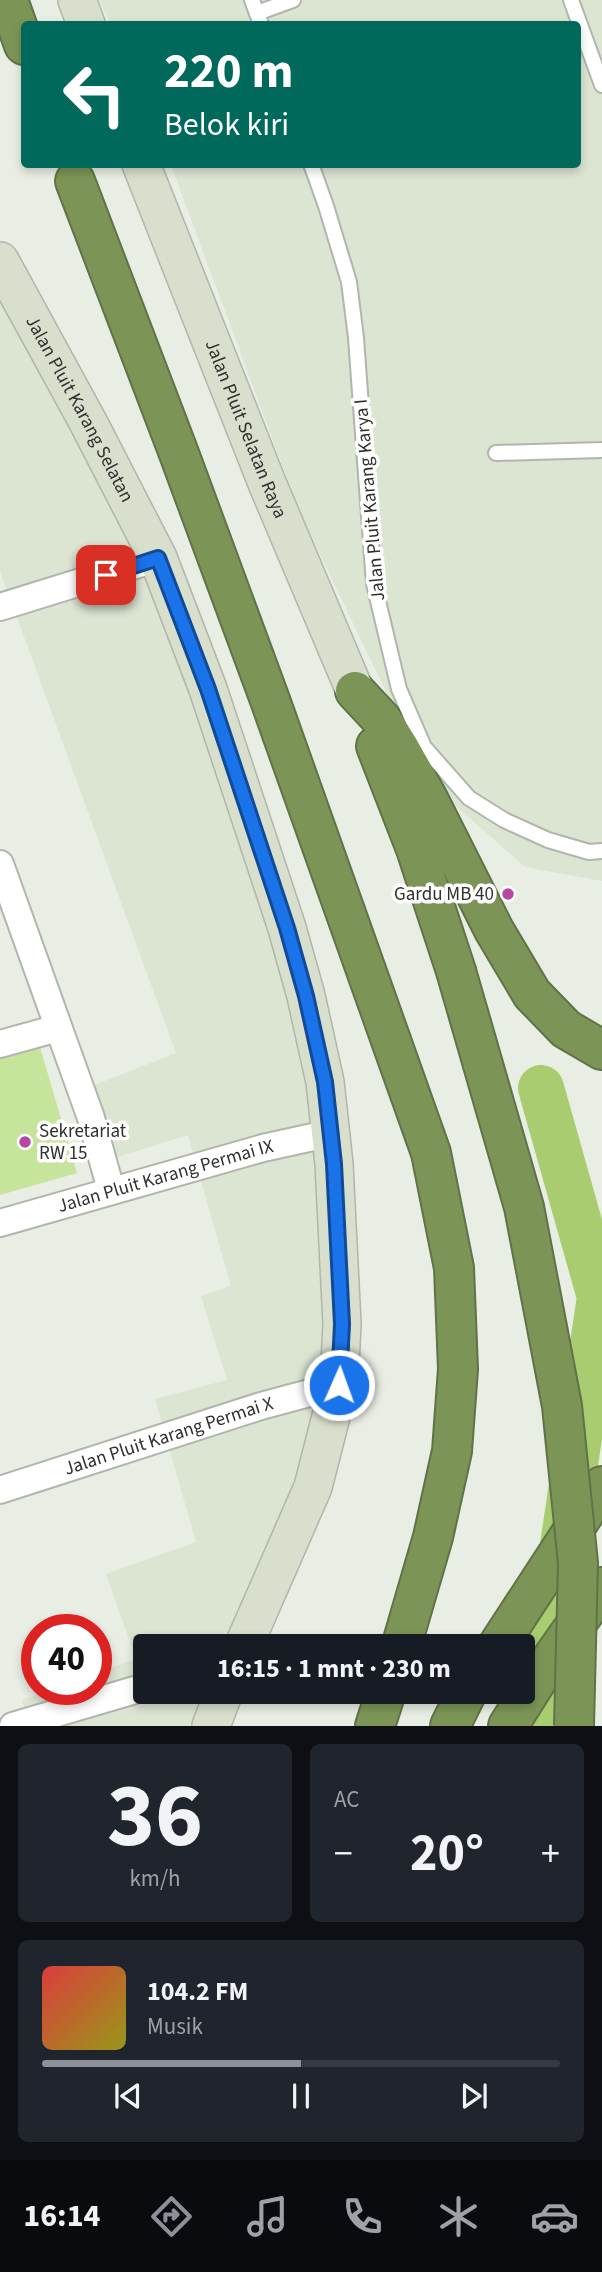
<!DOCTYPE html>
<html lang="id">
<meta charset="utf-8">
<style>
:root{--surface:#171b24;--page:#20242c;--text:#f1f3f6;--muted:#9ea1a6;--line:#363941;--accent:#8c9099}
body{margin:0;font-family:"Source Sans 3",sans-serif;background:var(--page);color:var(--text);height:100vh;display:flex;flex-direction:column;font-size:26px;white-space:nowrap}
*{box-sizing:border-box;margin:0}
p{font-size:23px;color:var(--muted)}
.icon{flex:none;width:38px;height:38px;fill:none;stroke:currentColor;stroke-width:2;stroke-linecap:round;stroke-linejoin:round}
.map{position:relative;height:1726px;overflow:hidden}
.drawer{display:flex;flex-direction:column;gap:18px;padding:18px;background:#0d0f14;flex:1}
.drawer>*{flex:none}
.hud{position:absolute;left:21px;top:21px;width:560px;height:147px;border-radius:7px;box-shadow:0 4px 10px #0003;background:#00695c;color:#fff;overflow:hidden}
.speed{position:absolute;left:21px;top:1614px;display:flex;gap:14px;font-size:35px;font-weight:700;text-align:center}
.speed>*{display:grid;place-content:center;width:91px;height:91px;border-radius:50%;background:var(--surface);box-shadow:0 4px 10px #0003;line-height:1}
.speed .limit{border:10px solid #d22;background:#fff;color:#111}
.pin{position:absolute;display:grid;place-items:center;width:60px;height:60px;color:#fff;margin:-30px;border-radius:14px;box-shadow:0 4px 10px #0006}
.me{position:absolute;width:77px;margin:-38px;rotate:2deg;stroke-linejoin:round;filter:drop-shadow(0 0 5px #0008)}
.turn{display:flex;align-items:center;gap:24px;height:147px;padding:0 28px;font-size:32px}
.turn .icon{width:91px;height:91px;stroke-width:2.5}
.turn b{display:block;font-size:49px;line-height:60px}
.big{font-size:52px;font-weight:700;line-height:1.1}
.drawer .card{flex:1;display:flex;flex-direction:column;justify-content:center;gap:10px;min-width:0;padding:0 24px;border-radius:10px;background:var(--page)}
.drawer .dial{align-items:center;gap:0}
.dial b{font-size:91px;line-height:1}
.song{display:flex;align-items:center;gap:21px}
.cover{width:84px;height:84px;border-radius:10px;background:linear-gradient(135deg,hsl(0 70% 55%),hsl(60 70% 35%))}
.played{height:7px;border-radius:4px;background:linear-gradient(90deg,var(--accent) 50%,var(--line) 50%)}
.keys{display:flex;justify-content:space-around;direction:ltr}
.heat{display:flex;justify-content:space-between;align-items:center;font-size:38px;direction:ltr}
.drawer .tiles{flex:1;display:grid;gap:18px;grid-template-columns:1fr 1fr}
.card:last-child{grid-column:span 2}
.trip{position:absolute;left:133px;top:1634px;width:402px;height:70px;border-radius:7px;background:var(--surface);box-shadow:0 4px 10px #0003;font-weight:700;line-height:70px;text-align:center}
.tab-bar{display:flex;height:112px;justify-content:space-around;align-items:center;background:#090b0e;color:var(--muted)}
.tab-bar .icon{width:49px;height:49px}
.tab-bar .current{color:var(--accent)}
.tab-bar b{font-size:32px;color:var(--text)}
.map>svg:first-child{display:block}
.built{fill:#dce4d2}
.green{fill:#c7e49c}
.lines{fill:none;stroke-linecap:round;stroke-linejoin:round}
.river{stroke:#a8cc6f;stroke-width:46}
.lane-casing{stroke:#b1b5ab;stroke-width:18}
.street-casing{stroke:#b1b5ab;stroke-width:30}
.secondary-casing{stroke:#b1b5ab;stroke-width:40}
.highway-casing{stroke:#617248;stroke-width:42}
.lane{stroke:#fff;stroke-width:14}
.street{stroke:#fff;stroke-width:26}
.secondary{stroke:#d8dfcc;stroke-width:37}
.highway{stroke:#7c9556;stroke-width:38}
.highway-bridge-casing{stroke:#617248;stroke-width:42;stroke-linecap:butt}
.highway-bridge{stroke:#7c9556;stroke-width:38}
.route-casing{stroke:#114b97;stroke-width:18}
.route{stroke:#1a73e8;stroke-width:12}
.poi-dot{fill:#b947a2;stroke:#fff;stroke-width:2.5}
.labels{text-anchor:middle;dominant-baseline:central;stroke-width:7;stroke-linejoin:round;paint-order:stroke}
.street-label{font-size:19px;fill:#30312e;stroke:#fff}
.poi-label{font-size:19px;fill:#30312e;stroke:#fff;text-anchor:end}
</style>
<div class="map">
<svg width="602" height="1726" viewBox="0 0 602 1726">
<rect width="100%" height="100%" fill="#e9eee4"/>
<g class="built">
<path d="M99,0H602V881L525,867L430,783L299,511L171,165L578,164V24H111Z"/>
<path d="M0,302L143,556L309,1039L329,1383L248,1647H145V1692H234L223,1726H30L22,1700L53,1689H96V1673L136,1659L106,1574L196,1542L155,1399L227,1380L201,1296L231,1286L188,1135L98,1163L77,1092L176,1053L0,571Z"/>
</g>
<path class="green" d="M37,1037L77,1173L0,1195V1048Z"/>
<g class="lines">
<path class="river" d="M536,1726L600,1297L541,1088"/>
<g class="lane-casing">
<g id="lane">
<path d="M252,0L261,24"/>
<path d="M571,0L602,85"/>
<path d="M257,13L293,0"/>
<path d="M311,164L326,206L349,282L356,338L374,584L399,689L424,747L469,798L504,820L548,840L589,852L602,851"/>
<path d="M496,453L602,450"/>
</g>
</g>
<g class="street-casing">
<g id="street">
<path d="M0,607L158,558"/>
<path d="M0,864L91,1118L111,1190"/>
<path d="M0,1044L58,1028"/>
<path id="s1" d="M0,1223L263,1148L331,1133"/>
<path id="s2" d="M0,1490L261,1406L339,1385"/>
<path d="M13,1726L145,1687"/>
</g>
</g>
<g class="secondary-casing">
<g id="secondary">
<path d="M77,0L86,24"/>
<path id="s3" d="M141,164L267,483L355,691"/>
<path id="s4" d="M0,261L88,422L158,558L208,689L287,928L306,996L325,1082L334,1164L342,1324L339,1385L313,1487L243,1647"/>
<path d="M211,1726L224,1692"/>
</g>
</g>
<g class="highway-casing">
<g id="highway">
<path d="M8,0L24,45"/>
<path d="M75,181L178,451L270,700L431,1153L454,1268L458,1369L452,1451L433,1537L401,1647"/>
<path d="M355,691L382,720L400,749L427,797L494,930L532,994L566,1029L602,1050"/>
<path d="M376,746L416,849L456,971"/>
<path d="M497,1647L602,1486"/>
<path d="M375,1726L386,1692"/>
<path d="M450,1726L467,1692"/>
<path d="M508,1726L537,1680L602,1587"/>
</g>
</g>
<use href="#lane" class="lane"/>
<use href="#street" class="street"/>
<use href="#secondary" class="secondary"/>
<use href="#highway" class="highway"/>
<g class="highway-bridge-casing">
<path id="highway-bridge" d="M456,971L524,1207L562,1406L578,1563L574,1726"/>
</g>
<use href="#highway-bridge" class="highway-bridge"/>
</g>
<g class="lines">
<g class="route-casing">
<path id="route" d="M106,575L158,558L208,689L287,928L306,996L325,1082L334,1164L342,1324L339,1385"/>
</g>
<use href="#route" class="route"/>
</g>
<g class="poi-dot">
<circle cx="508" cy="894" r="7"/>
<circle cx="25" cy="1142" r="7"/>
</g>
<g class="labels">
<g class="street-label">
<text stroke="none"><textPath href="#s4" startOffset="168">Jalan Pluit Karang Selatan</textPath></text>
<text stroke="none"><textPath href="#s3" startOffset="285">Jalan Pluit Selatan Raya</textPath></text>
<text transform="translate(370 500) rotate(-95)">Jalan Pluit Karang Karya I</text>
<text stroke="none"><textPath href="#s1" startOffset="172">Jalan Pluit Karang Permai IX</textPath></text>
<text stroke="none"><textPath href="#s2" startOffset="177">Jalan Pluit Karang Permai X</textPath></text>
</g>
<g class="poi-label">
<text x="494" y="894">Gardu MB 40</text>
<text x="39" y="1131" text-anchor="start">Sekretariat<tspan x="39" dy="22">RW 15</tspan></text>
</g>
</g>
</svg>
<div class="speed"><div class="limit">40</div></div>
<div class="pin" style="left:106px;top:575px;background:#d93025"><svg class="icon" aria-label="arrive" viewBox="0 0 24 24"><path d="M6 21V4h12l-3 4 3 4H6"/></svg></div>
<svg class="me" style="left:339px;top:1385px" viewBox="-20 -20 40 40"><circle r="17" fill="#1a73e8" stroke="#fff" stroke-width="3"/><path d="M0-11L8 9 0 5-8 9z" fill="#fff"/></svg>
<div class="trip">16:15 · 1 mnt · 230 m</div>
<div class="hud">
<div class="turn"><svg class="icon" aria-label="left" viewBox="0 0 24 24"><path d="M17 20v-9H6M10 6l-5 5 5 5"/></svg><div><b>220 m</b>Belok kiri</div></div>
</div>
</div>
<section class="drawer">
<div class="tiles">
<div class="card dial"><b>36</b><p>km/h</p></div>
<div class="card"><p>AC</p>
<div class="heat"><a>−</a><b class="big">20°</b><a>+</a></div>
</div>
<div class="card">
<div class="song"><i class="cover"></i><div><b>104.2 FM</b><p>Musik</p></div></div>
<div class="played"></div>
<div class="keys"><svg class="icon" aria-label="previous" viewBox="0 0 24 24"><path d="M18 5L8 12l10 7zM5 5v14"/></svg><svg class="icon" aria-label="pause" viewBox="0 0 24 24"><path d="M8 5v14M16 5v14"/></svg><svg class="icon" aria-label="next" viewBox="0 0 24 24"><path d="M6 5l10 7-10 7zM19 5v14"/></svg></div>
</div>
</div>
</section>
<nav class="tab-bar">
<b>16:14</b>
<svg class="icon current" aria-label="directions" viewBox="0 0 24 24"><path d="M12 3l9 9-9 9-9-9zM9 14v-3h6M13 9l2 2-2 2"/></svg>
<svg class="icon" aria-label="music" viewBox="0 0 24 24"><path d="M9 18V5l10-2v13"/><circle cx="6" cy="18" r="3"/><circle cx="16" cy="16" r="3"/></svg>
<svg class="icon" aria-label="phone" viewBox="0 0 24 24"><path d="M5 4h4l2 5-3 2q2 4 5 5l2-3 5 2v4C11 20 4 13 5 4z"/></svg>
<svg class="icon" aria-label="climate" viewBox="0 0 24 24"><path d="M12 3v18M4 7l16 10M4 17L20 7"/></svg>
<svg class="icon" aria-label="car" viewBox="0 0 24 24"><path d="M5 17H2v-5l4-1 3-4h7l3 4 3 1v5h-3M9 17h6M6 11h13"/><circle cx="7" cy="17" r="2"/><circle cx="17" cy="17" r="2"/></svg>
</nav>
